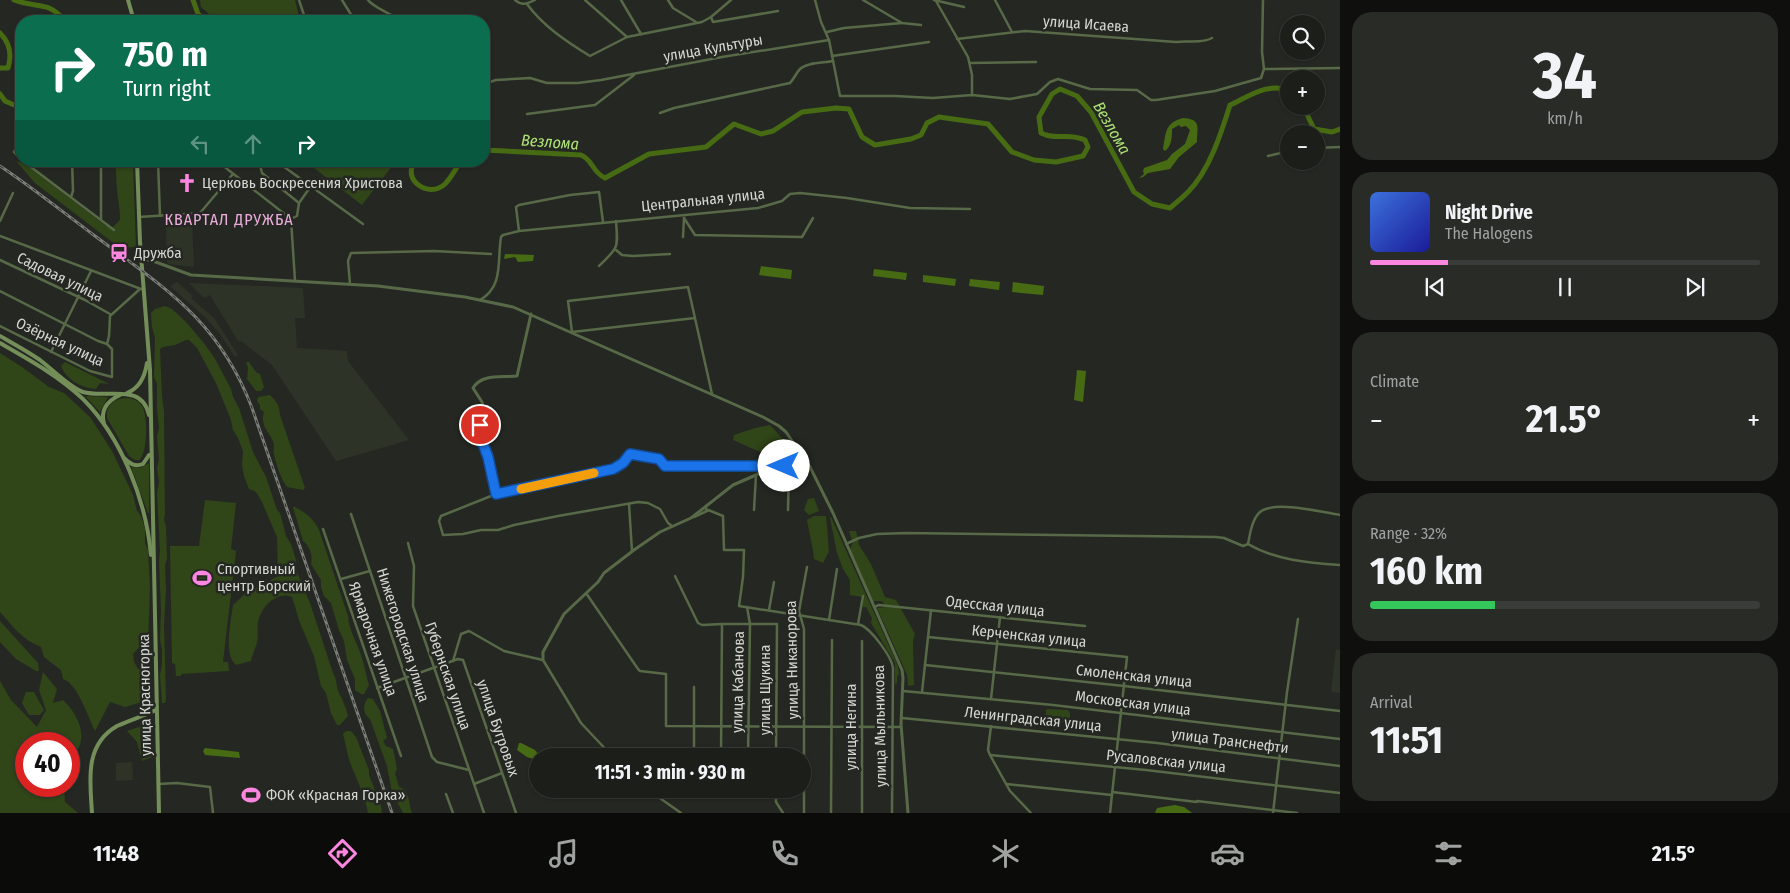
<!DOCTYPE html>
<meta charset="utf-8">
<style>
:root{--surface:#1c1e1a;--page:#292b27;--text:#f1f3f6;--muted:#a0a2a2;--line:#3a3c39;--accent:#fd86e1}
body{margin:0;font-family:"Fira Sans Condensed",sans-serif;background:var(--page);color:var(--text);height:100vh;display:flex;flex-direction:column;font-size:19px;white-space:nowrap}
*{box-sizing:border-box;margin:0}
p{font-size:16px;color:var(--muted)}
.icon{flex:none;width:28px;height:28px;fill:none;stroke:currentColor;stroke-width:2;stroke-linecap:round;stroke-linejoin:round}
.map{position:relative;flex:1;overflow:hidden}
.panel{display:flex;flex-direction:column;gap:12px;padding:12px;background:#0f100e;width:450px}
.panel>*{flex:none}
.top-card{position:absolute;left:15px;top:15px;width:475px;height:152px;border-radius:20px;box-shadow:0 1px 4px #0004,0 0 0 1px var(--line);background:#0b6e4f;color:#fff;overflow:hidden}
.fabs{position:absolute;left:1280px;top:15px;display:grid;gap:10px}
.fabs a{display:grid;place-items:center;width:45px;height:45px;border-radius:50%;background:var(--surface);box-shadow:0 1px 4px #0004,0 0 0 1px var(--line);font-size:25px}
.speed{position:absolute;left:15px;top:732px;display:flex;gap:10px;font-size:25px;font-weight:700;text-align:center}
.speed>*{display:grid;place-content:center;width:65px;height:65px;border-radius:50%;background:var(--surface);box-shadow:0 1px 4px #0004,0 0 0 1px var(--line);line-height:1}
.speed .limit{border:8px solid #d22;background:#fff;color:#111}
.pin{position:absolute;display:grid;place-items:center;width:42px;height:42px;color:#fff;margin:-21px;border:2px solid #fff;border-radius:50%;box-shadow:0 1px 5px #0007}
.me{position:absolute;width:55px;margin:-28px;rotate:270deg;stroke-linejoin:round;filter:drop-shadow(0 0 4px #0008)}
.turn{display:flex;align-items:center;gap:18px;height:105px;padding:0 25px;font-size:22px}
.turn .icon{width:65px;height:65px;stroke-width:2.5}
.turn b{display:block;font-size:35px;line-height:42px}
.lanes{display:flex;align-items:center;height:48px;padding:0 25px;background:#0003;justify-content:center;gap:25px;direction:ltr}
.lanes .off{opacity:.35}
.big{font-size:38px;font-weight:700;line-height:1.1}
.panel .widget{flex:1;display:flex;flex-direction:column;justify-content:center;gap:8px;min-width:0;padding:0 18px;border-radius:20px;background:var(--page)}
.panel .dial{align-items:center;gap:0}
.dial b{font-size:65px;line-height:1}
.song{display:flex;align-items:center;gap:15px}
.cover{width:60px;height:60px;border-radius:8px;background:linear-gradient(135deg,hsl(220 70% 55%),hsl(240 70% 35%))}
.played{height:5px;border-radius:2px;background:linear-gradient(90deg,var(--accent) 20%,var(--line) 20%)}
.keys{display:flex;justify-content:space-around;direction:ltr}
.heat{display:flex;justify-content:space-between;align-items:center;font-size:28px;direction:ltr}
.charge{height:8px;border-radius:4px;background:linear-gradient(90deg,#34c759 32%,var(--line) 0)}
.trip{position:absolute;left:529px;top:748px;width:282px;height:50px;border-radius:25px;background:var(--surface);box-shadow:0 1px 4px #0004,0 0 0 1px var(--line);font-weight:700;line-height:50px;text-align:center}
.menu{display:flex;height:80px;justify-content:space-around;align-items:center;background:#0b0c0a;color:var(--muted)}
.menu .icon{width:35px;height:35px}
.menu .selected{color:var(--accent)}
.menu b{font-size:22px;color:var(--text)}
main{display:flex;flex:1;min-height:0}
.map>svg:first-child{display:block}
.built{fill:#2e3328}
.green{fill:#304518}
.water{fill:#476b13}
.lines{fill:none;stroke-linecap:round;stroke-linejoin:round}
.river{stroke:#476b13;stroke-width:5}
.minor{stroke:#586948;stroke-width:2.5}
.tertiary{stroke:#586948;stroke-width:3}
.secondary{stroke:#748e59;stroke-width:4}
.rail-casing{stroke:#7a7d78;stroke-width:3}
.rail{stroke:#252822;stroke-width:1;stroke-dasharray:4;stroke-linecap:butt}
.route-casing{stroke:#114b97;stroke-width:12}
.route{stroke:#1a73e8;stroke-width:9}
.slow{stroke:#f59e0b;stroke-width:9}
.labels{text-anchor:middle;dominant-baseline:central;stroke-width:5;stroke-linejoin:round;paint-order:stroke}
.street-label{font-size:15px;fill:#d5d7d3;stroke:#252822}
.poi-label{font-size:15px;fill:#d5d7d3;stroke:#252822;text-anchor:start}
.water-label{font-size:16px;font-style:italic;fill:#afe375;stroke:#252822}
.neighbourhood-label{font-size:16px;letter-spacing:1px;fill:#edabdb;stroke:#252822}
</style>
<main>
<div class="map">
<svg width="1340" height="813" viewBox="0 0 1340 813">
<rect width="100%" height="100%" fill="#252822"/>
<g class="built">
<path d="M183,222H192L194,267L169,264L167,262L166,226H183Z"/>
<path d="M177,282L193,296L191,298L214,318L238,355L235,357L220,334L207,319L170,286Z"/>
<path d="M189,283L303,288L305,318H295L297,348L347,351L348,361L409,440L336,461L272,365L241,341H238L210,295L204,298Z"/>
<path d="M1336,649L1340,650V693L1331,692Z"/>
<path d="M132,762L133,780L116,781V763Z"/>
</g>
<g class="green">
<path d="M200,0H295L300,21H217L201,7Z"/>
<path d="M16,161L25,164L106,226L113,227L120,220C120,209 118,200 117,190C116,180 117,172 114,161H129L133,164L136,247L120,248L35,183Z"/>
<path d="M305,161H396L362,205Z"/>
<path d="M165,306L172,309L186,322L203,342L214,357L231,389L233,397L239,408L253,452L266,477L277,510L280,513L286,536L291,544L296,560L297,572L310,603L333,673C337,679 336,686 339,693C343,700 346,708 348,716L340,725H337L331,713L326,693L321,686L314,656L300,623L292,597C277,590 261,607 258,622C257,630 259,638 256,646C254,651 252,655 251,661L236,665C223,654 231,621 233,605L246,593L278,576L277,537L262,502L256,492L249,489L244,476L242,464L243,451L238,438L233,430L231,420L216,383L197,348L189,340H186L175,345L163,347L160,349L162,396L164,411L165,515L164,520L166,526L167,559L165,565L166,590L164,625L166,698L165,703H162L160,675L162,664V649L160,640L161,611L159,562L160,551L157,493L159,482L157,468L159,459L157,436L159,428L157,409V384L154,377L155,338L152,327L151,313L155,309Z"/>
<path d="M0,353L22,367L49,387L64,393L90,417L112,451L133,495L137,511L141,516L145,529V543L148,550L150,585L148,647L146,650L142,644L133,654L134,662L138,669L149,670V700L125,707L110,702L95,731C88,717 78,684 63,679L61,670L44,657L41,647C22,640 13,626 0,612Z"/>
<path d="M65,362L109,384L100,383L96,389C82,388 66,380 61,366Z"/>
<path d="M246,362H249L256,372L260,374L264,387L261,391H256L247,379L248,368Z"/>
<path d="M270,395C276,401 280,406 280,415L305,488L303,490L287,487C280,477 276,464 274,454C273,451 274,448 274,445C273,435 259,427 264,412L260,409V405L257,401L258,397Z"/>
<path d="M87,396L108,397L100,412L86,397Z"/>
<path d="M129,398C134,399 139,401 142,406C148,415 148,454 139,460H135L129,456L107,418C106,403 116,398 129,398Z"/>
<path d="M770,425L799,456L791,461L754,460L769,456L733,440L734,435L755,428Z"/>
<path d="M149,463V513H148L131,467L140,468Z"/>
<path d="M814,498L819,511L809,515L804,510L808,499Z"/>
<path d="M205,500L236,503L231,549L236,551L223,662H228L229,671L181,674V676H176L175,664L172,663L170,546H199Z"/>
<path d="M293,507H295C306,513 313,518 319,530L348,616C349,631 358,644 362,658C365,667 366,676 369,685L364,694H361L355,690V679L347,660L344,641L339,630L331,603L324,596L321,587V580L311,564C313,555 310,547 303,541Z"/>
<path d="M814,516H826L829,551L823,563L814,559C813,545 809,533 807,520Z"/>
<path d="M831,517L898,666L899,674L897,677V683L895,684V663L871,623L872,618L866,607H863L862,597L850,595V580L843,569L837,553L830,518Z"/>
<path d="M849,531H856L859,545L871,564L885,597L896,600L915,634L913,641L914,685L908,686L907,675L877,608L886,607L882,601H873L850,549L853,543Z"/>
<path d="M0,621L38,663L39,671H36L16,659L0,642Z"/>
<path d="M43,672L57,689L53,703L63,700C80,716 91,742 69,760V744H26V786H64L65,802L78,813H0V681L11,700L37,727L46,710L39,690Z"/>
<path d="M26,692H34L44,710L40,715H29L22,703Z"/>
<path d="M368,698L373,699L380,711L387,738L383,741L386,746L393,749L397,769L395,773L399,787C411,791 408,803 412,813H403L392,792L387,766L370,719C363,714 362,705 368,698Z"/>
<path d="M1048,709L1068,710L1070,713V721L1067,723L1048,721L1046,718V710Z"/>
<path d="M150,723L152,757L142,761L137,742L127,731Z"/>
<path d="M346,731H351L356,737L369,770V775L381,806L382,813H368C365,796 357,780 351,765C347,755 346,744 343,734Z"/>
</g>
<g class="water">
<path d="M1183,118C1202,119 1197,128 1197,142L1179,157L1170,169L1148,173L1143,177L1139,178L1144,174L1143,171L1144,168L1167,160L1172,154L1185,144L1190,130L1186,126L1181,127L1179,125L1172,129C1172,136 1172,146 1165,151L1163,149C1166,132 1165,123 1183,118Z"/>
<path d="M505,254L534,255L533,261L518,262L515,257L504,259Z"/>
<path d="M761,266L792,270L791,279L759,275Z"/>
<path d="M874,269L907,273L906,280L873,276Z"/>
<path d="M923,275L956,279L955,286L923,282Z"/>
<path d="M970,279L1000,282L999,290L969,286Z"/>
<path d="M1013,282L1044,286L1043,295L1012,292Z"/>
<path d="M1077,370L1086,371L1083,402L1074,400Z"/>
<path d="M519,743H521L535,750L539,755L537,760L527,757L517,750Z"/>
<path d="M205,748L239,752L240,758L205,755L203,751Z"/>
<path d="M1175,805L1184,807L1192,813H1155L1157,808Z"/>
</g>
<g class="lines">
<g class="river">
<path d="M14,0C38,9 48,0 65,21"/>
<path d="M193,0L198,14L207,21"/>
<path d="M0,33C10,43 12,55 8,68H0"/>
<path d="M0,94L5,101L21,108"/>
<path d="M1303,106L1314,129L1332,132L1340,129"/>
<path d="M484,150L581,155C593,160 592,172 605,178L649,154L706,147L734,124L761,134L773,131L802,112L836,108L849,109L862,137L875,145L911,139L921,135L927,123L939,117L988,124L1012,152L1034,160L1056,162L1083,156L1088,147L1085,140C1067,132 1057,141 1041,133L1039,117L1052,94L1060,89L1077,96L1091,112L1134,192L1152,204L1170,208C1176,203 1182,198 1188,192C1209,171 1221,134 1230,105C1246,98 1271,80 1289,92"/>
<path d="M415,161C401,180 429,199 445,184C451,178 456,168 461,161"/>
</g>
<g class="minor">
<path d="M299,0L306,21"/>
<path d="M342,0L355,21"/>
<path d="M368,0C373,7 394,16 403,21"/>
<path d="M515,0C522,6 527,4 535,0"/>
<path d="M585,0L627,37"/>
<path d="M621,0L641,34"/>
<path d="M668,0L673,8L696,22"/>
<path d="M815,0L821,22L829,40L840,96H895L933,98L972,95L1010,99L1037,94L1050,82L1058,79L1090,89L1137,90L1151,100H1156L1215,91L1261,78L1264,69L1340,68"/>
<path d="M863,0L902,23L921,25"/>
<path d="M934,0L964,7"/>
<path d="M995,0L1012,32"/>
<path d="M1263,0L1262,52L1264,69"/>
<path d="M936,1L968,57L972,75V95"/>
<path d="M527,4C543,26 567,42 590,56L627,37L702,22L711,17L731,0"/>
<path d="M711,17L713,22L778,11"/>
<path d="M827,32L844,28L902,23"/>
<path d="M957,39L1025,31L1176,42C1187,40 1202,44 1212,38"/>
<path d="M832,56L929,42"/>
<path d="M970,63L1036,62"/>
<path d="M484,84L496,80L530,78L547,83H578L601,80L722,57L829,40"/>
<path d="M660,113L674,108L790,83C794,79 796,73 800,69C807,62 824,63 833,61"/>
<path d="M527,114L595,105L634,75"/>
<path d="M21,141L14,152L21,160"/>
<path d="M1316,148L1340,147"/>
<path d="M1268,156L1289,151"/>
<path d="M23,161L114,230"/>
<path d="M158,161L160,216"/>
<path d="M217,161L291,219L295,281"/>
<path d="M276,161L363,224"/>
<path d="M260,165L262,173L299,203"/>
<path d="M71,197L73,191L72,161"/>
<path d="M139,217L200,213L233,174"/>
<path d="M684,218L695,235L802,237L813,218"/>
<path d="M101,219V161"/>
<path d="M291,219L297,216L299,203L311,186"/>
<path d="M0,221L13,193"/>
<path d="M519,231L516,207L519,205L570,195L599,192L603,222"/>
<path d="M0,236L141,289"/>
<path d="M683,237L684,218"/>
<path d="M616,250L622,255L633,256L670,254"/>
<path d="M0,260L85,300L110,314"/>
<path d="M599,266C619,247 618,248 616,221"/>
<path d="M350,284L348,261L351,253L434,251L491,254"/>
<path d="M0,291L98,341L107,344"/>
<path d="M480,300C504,286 497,261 501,237L503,235L519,231L758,208L782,201L790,194L800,193L847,198L910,208L970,209"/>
<path d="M695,318L572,332L568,301L688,287L712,394"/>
<path d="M0,326L90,371L112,377V349L107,344L109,336L110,316L140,289"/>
<path d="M51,352L91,271"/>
<path d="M629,504L632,551"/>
<path d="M706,506V509L723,516L724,550H744L743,577L739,606L861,625C871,629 892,657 893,668L892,813"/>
<path d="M754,510L756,475"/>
<path d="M788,510L789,467"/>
<path d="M351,514L432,757L437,762L469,770"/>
<path d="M694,517L709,510"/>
<path d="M672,526L668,523L660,509L648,503L638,502L558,516L514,525L498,530H481L463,534L443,535L439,521L441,516L496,494L617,468L630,454L659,459L665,465L771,466"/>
<path d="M323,529L401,756"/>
<path d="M408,543L414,566L413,606L484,813"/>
<path d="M846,544L859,538L877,534L907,533L1216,537L1224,538L1243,546L1248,544C1250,534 1252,519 1260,512C1274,500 1322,512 1340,515"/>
<path d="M1248,544C1275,560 1309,563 1340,565"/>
<path d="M675,576L698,623L702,625L722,624"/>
<path d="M341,579L370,571"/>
<path d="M586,593L638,669L640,671L666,674V726L901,727"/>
<path d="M747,607L750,624L748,756"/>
<path d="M874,607L879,605L1085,626"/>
<path d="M769,610L774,582"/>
<path d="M829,620L837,569"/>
<path d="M858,624L863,596"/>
<path d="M928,637L1127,657L1110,813"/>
<path d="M453,661L461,634L469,631L504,651L543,660L581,723L612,756"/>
<path d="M925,665L1124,686L1340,711"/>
<path d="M377,688L458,659L463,660L516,813"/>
<path d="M903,691L1053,705L1340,739"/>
<path d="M922,692L931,610"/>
<path d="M991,699L1000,617"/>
<path d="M902,718L1157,743L1340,766"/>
<path d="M991,726L988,750L990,755L1010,791L1031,813"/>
<path d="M694,754V687"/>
<path d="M990,755L1146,770L1340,793"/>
<path d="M721,756L722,624H777L776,756"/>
<path d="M158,784L177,783L210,787L213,813"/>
<path d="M474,784L502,773"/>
<path d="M1006,784L1112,795"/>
<path d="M647,789L681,813"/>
<path d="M776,789V802L783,813"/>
<path d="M1112,792L1197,802"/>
<path d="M446,794L453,813"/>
<path d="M1197,801L1297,813"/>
<path d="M804,813V629L799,611L807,567"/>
<path d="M831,813L832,640"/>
<path d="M862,813V641"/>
<path d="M1273,813L1287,692L1298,619"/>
</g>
<g class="tertiary">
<path d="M141,259L153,261L191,275L378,286L465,297L513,307L763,417L779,426L786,432L810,467L833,513L902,670L903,678L901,724L908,813"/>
<path d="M496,494L484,446L479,436V425L484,412L482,402L473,388C482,373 502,378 517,376L531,314"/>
<path d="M543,660V652L564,614L598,582L604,573L634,550L660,532L691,518L733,485L756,475L768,468L777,466L804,468L810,467"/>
</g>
<g class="secondary">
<path d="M128,0L134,21"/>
<path d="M137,161L140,242L150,370L159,813"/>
<path d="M0,336C14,344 27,351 40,360C52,369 69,387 83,392C107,399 142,382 149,415"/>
<path d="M0,343C28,359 59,376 83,399C122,438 146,501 151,555"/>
<path d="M127,393C140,388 145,376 147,363"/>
<path d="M104,424C100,410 107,401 120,395"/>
<path d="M124,458C130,464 135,467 143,464L149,455"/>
<path d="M92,813C90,781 84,745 117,726C130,720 144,716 156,710"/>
</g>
<g class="rail-casing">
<path id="rail" d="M0,166C33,188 64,213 95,236C166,289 219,321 252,408L392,813"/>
</g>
<use href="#rail" class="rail"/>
</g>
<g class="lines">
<g class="route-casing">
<path id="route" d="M480,425V436L488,457L496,494L613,469L623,463L630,454L659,459L665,466H784"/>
</g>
<use href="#route" class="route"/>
<path class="slow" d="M521,489L594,473"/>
</g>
<defs>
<g id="church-bare" transform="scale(1.5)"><path d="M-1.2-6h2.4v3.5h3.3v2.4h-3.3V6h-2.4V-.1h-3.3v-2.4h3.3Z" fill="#fd86e1" stroke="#252822" stroke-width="2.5" paint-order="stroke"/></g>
<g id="station-bare" transform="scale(1.5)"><path d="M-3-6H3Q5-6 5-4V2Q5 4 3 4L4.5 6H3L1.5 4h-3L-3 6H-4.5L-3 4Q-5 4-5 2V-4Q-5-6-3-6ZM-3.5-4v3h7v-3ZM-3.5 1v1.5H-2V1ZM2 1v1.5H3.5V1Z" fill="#fd86e1" stroke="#252822" stroke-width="2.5" paint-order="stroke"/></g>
<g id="stadium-bare" transform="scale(1.5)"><path d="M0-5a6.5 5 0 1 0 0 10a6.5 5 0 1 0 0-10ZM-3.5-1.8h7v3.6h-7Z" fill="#fd86e1" stroke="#252822" stroke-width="2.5" paint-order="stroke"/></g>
</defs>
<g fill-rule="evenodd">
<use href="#church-bare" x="187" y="183"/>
<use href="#station-bare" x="119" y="253"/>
<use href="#stadium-bare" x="202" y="578"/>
<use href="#stadium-bare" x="251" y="795"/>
</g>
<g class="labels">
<g class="street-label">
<text transform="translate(1086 24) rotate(4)">улица Исаева</text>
<text transform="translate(713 48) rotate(-10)">улица Культуры</text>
<text transform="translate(703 200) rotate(-6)">Центральная улица</text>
<text transform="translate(60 277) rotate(26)">Садовая улица</text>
<text transform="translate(60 342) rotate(25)">Озёрная улица</text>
<text transform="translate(995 606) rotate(6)">Одесская улица</text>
<text transform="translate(403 635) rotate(72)">Нижегородская улица</text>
<text transform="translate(1029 636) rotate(6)">Керченская улица</text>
<text transform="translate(373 639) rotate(71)">Ярмарочная улица</text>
<text transform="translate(792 660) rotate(-91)">улица Никанорова</text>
<text transform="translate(448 676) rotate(71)">Губернская улица</text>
<text transform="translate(1134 676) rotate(6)">Смоленская улица</text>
<text transform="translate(738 682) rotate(-89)">улица Кабанова</text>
<text transform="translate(765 690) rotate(-90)">улица Щукина</text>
<text transform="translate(145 695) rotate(-91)">улица Красногорка</text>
<text transform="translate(1133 703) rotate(7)">Московская улица</text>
<text transform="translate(1033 719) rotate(6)">Ленинградская улица</text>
<text transform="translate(880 726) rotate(-91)">улица Мыльникова</text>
<text transform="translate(851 727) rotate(-90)">улица Негина</text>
<text transform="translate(498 728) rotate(71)">улица Бугровых</text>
<text transform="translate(1230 741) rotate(7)">улица Транснефти</text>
<text transform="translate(1166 761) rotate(6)">Русаловская улица</text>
</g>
<g class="poi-label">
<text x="202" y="183">Церковь Воскресения Христова</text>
<text x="134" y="253">Дружба</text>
<text x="217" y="569">Спортивный<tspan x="217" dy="17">центр Борский</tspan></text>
<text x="266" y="795">ФОК «Красная Горка»</text>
</g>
<g class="water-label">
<text transform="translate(1112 128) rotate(60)">Везлома</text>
<text transform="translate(550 142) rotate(4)">Везлома</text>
</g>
<g class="neighbourhood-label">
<text x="229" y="219">КВАРТАЛ ДРУЖБА</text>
</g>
</g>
</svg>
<div class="fabs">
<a><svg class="icon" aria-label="search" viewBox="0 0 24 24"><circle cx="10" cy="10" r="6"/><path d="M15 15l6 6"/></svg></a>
<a>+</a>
<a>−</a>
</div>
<div class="speed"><div class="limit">40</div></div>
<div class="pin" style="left:480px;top:425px;background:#d93025"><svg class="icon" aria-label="arrive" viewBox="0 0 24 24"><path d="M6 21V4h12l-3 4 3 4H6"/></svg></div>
<svg class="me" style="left:784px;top:466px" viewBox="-20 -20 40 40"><circle r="19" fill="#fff"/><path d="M0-13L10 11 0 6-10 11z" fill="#1a73e8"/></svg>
<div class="trip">11:51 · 3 min · 930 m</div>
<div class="top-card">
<div class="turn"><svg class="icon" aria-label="right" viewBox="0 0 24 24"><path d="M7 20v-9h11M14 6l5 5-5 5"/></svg><div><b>750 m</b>Turn right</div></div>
<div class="lanes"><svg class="icon off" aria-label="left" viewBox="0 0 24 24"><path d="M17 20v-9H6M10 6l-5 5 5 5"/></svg><svg class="icon off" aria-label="ahead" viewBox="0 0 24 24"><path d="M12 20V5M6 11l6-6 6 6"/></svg><svg class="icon" aria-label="right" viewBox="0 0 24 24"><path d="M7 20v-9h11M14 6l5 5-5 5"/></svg></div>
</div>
</div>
<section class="panel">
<div class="widget dial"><b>34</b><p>km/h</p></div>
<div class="widget">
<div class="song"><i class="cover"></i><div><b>Night Drive</b><p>The Halogens</p></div></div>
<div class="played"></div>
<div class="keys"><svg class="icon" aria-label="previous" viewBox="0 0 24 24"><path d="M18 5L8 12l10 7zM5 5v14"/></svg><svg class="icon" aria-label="pause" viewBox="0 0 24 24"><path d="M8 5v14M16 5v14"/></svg><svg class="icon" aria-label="next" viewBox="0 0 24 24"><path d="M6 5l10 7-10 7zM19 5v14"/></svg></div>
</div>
<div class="widget"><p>Climate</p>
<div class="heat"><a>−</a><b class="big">21.5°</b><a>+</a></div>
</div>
<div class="widget"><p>Range · 32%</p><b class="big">160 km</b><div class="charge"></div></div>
<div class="widget"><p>Arrival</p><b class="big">11:51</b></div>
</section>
</main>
<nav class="menu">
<b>11:48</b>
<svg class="icon selected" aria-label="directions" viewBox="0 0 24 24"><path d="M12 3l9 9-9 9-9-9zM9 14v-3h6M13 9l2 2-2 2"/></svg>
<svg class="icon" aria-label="music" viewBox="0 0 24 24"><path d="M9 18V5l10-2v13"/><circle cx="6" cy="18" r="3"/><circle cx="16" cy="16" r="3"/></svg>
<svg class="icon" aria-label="phone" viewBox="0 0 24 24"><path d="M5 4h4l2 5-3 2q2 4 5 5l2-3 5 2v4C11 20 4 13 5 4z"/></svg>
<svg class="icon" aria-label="climate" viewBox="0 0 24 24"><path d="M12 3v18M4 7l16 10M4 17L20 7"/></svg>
<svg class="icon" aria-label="car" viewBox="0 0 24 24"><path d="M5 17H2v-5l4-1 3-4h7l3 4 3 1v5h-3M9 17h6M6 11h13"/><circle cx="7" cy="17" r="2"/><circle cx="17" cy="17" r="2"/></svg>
<svg class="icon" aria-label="filters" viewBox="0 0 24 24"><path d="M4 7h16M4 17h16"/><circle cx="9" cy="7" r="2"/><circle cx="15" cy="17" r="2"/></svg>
<b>21.5°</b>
</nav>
